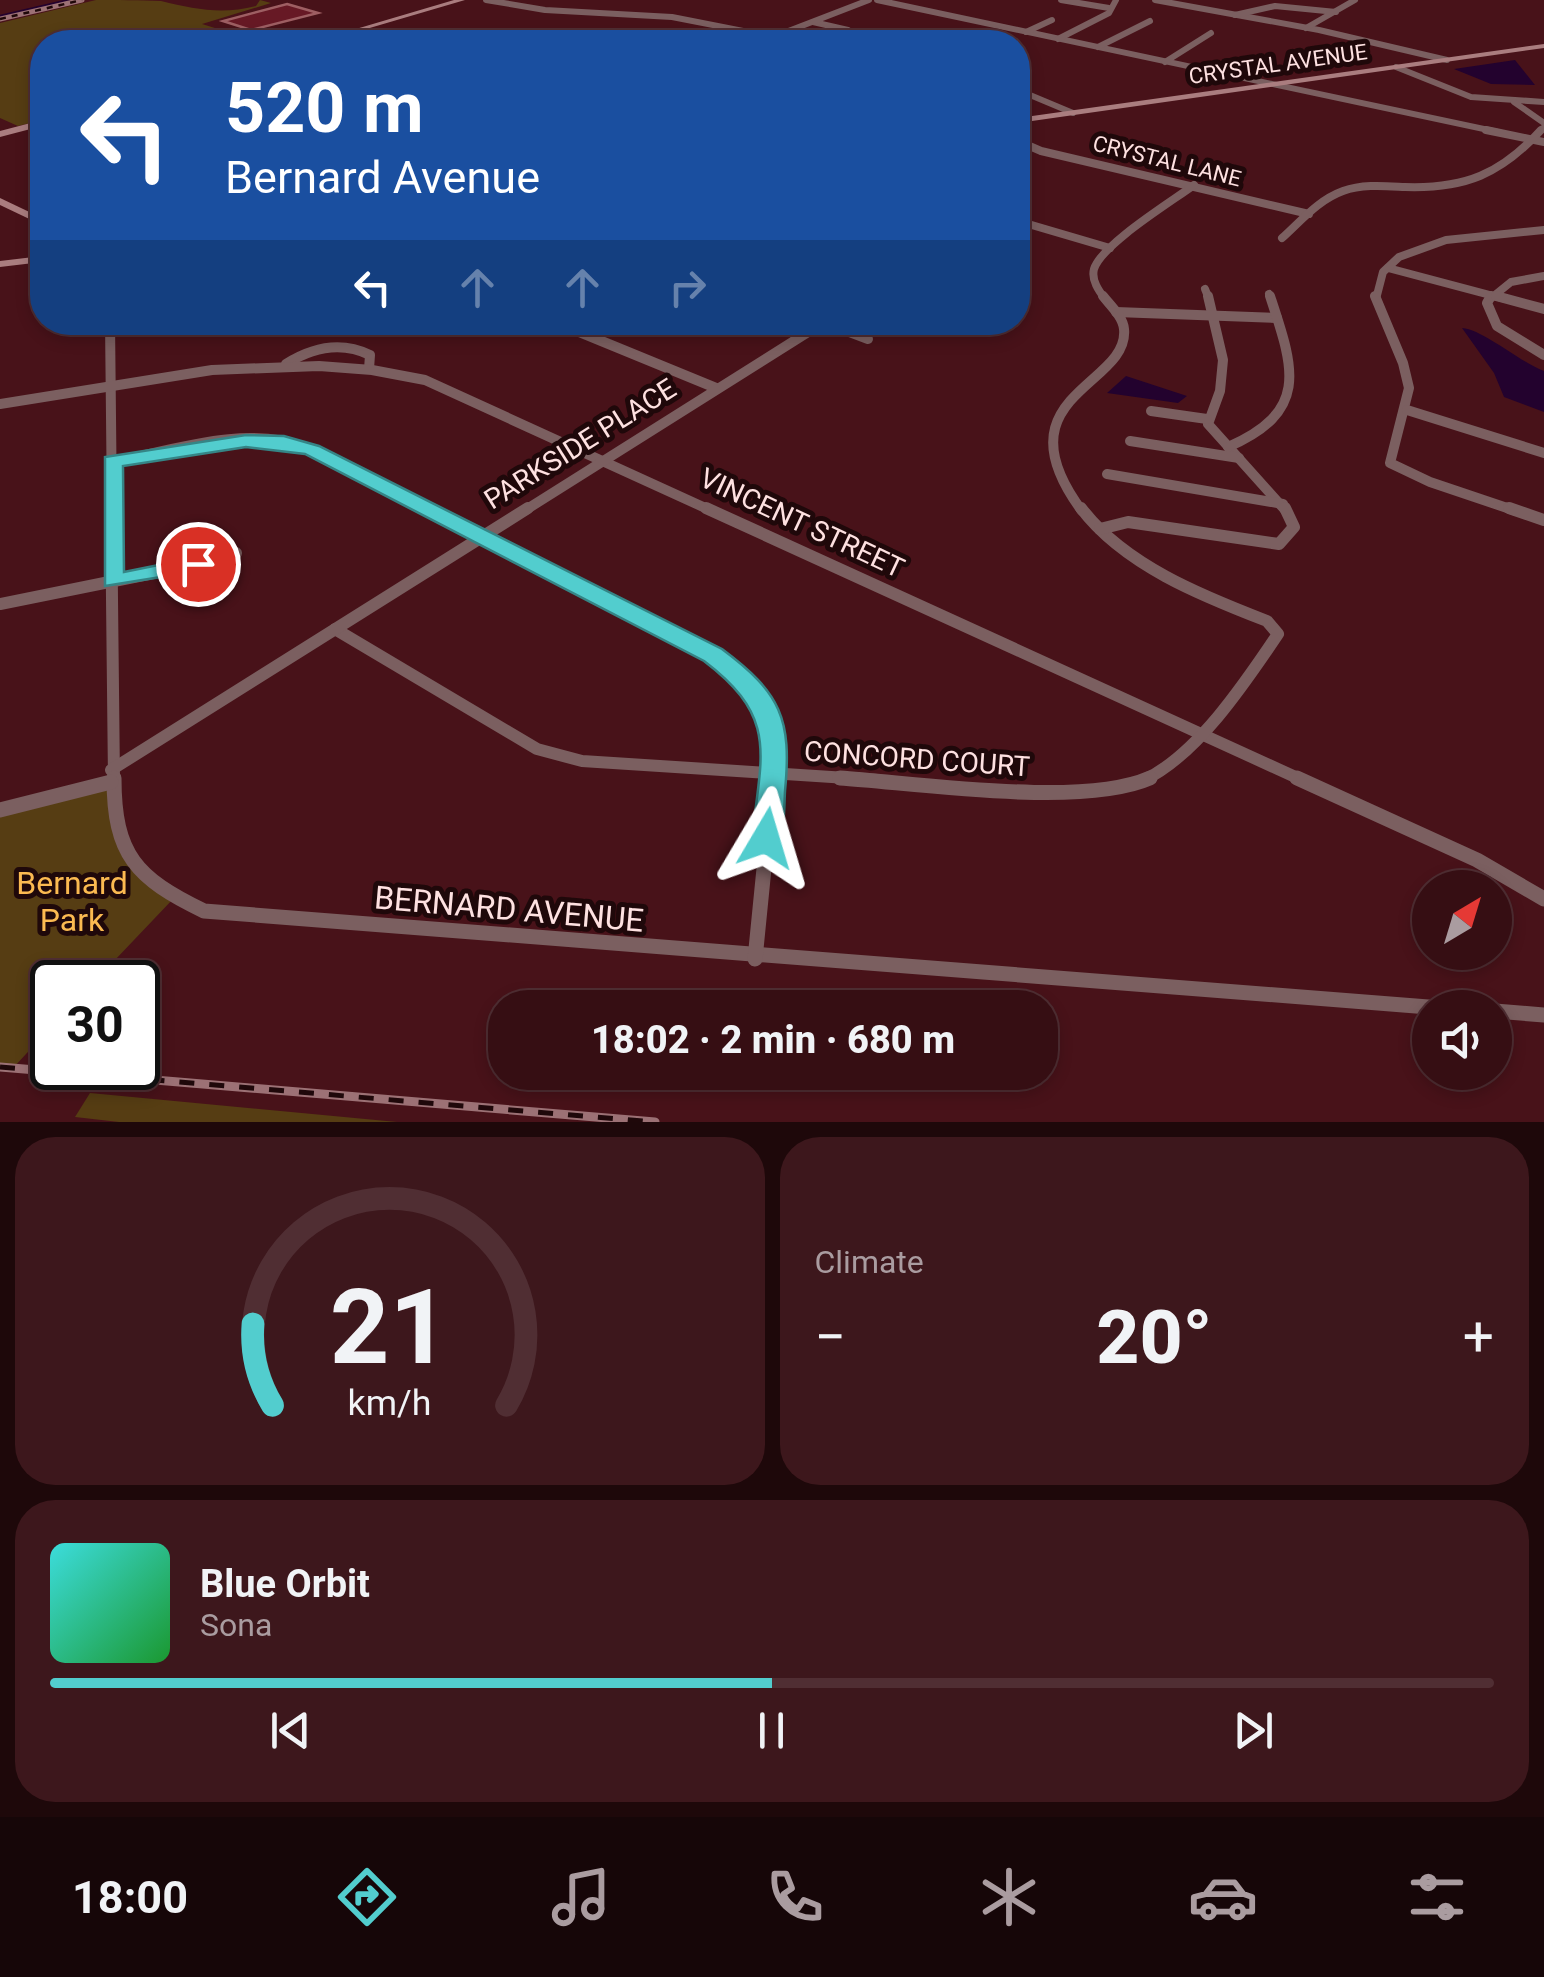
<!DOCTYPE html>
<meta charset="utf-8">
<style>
:root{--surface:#360e13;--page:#3d171c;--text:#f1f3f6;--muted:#aa9ca0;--line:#502e33;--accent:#52cdce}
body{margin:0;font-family:Roboto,sans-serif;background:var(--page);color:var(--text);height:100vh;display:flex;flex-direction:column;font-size:38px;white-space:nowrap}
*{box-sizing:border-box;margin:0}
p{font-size:32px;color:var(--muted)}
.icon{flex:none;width:55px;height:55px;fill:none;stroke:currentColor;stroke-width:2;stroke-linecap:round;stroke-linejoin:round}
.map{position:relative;height:1122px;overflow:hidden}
.sheet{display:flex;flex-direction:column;gap:15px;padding:15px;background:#1e080a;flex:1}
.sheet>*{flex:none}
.guide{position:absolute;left:30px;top:30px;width:1000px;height:305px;border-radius:40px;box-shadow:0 5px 15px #0003,0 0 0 2px var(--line);background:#1a4fa0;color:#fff;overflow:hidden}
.needle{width:65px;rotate:38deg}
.fabs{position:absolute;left:1412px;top:870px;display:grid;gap:20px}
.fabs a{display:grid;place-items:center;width:100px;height:100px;border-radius:50%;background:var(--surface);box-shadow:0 5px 15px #0003,0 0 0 2px var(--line);font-size:50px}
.speed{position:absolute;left:30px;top:960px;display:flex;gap:20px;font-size:50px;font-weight:700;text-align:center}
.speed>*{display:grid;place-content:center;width:130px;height:130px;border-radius:50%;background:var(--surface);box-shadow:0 5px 15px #0003,0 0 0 2px var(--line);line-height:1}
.speed .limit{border:5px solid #111;border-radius:15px;background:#fff;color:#111}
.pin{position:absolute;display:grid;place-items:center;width:85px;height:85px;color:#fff;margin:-42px;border:5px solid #fff;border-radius:50%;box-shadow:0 2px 10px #0007}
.me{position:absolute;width:110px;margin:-55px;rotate:7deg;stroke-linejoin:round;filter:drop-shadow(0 0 8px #0008)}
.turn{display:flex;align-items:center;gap:35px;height:210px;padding:0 30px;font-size:45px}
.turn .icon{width:130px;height:130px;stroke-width:2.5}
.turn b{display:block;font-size:70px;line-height:85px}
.lanes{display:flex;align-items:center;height:95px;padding:0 30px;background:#0003;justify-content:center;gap:50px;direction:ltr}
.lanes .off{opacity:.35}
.big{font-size:75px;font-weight:800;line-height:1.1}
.sheet .card{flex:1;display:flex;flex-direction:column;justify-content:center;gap:15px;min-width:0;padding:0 35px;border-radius:40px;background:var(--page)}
.sheet .dial{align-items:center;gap:0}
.dial svg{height:260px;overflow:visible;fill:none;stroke:var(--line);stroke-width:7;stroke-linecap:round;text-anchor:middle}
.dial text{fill:var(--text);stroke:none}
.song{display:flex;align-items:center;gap:30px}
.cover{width:120px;height:120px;border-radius:15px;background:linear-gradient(135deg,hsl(180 70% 55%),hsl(130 70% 35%))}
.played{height:10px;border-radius:5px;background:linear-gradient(90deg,var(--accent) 50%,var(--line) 50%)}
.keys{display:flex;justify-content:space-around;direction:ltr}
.heat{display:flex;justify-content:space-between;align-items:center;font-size:55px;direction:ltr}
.sheet .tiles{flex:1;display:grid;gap:15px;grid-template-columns:1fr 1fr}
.card:last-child{grid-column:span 2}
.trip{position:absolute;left:488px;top:990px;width:570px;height:100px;border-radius:40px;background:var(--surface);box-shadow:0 5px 15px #0003,0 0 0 2px var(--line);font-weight:800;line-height:100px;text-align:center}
.tab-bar{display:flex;height:160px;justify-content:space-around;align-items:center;background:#160608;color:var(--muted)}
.tab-bar .icon{width:70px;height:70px}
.tab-bar .active{color:var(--accent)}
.tab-bar b{font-size:45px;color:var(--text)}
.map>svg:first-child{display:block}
.green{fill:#563d13}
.water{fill:#23022e}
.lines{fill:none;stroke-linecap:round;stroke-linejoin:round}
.stream{stroke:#23022e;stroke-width:2.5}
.building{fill:#671925;stroke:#9e5f63;stroke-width:2.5}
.street-far4{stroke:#7b5f60;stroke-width:6}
.street-far3{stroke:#7b5f60;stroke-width:8}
.street-far2{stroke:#7b5f60;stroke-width:10}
.street-far1{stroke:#7b5f60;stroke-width:12}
.street{stroke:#7b5f60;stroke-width:15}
.secondary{fill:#aa7d7f;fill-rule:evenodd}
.rail-far1-casing{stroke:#9c7175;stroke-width:5}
.rail-casing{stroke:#9c7175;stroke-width:9}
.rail-far1{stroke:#1f080a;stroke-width:2.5;stroke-dasharray:6;stroke-linecap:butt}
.rail{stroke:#1f080a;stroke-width:5;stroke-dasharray:15;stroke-linecap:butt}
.route{fill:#52cdce;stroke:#358586;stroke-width:2.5}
.labels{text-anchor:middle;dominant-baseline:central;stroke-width:10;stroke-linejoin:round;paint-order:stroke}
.far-street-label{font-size:22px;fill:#fee1e1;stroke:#1f080a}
.street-label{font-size:28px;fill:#fee1e1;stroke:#1f080a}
.near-park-label{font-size:32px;fill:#fbba51;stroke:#1f080a}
.near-street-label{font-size:32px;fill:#fee1e1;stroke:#1f080a}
</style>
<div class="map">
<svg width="1544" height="1122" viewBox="0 0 1544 1122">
<rect width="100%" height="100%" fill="#481219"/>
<g class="green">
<path d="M96,0C116,0 141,0 161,1C195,9 221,15 256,6L260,0L271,3L202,24L260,42H42V120L18,126L0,118V23Z"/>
<path d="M111,782L118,839L173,899L94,982H52V1026L13,1068L0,1067V810Z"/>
<path d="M90,1093L397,1122H119L75,1117Z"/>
</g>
<g class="water">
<path d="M1515,60L1535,85L1491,84L1454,69Z"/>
<path d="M1462,328C1484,330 1518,361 1544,371V412L1504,397L1494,373Z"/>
<path d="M1126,376L1187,396L1178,403L1107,393Z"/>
</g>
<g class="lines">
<path class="stream" d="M0,16L69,0"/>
</g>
<path class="building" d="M287,4L318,13L251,30L223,21Z"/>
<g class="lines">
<g class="street-far4">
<path d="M486,0L545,10L672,17L774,37"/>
<path d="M877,0L1498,132"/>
<path d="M1061,0L1109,8"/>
<path d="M1155,0L1319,30L1447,60"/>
<path d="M1235,15L1275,6L1336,12"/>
<path d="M813,22L848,30"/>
<path d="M1306,28L1355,0"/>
<path d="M1026,32L1052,20"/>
<path d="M1058,39L1109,13L1116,0"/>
<path d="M486,42H622"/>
<path d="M760,42L869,0"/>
<path d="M1098,47L1150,21"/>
<path d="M1165,62L1211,33"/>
<path d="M1396,67L1471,97L1544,102"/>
<path d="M1018,90L1073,113"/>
<path d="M1514,102L1544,123"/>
<path d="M1539,132L1544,127"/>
</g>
<g class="street-far3">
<path d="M1486,130L1544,142"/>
<path d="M1018,141L1041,151L1309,214"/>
<path d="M1018,221L1110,248"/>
<path d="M1282,238C1301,221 1318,200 1343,191C1363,184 1384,186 1405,187C1465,189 1501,174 1541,130"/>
<path d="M1388,268L1505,299"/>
<path d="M1205,289L1209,299"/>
<path d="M1269,294L1271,299"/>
<path d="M1105,299C1099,291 1091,280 1094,269C1102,244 1171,202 1194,185"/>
<path d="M1376,299L1383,272L1399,257L1446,240L1544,230"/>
<path d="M1490,299L1511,282L1544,276"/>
</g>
<g class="street-far2">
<path d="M1208,296L1223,360L1220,391L1208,424L1286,511"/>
<path d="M1375,296L1403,363L1409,388L1390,463L1430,482L1516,511"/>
<path d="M1491,296L1487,303L1497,326L1544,355"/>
<path d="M1496,296L1544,309"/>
<path d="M1116,312L1277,318"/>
<path d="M110,322L112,511"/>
<path d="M555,322L716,388"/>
<path d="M823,322L868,339"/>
<path d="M286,364C313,347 341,341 370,355L369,369"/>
<path d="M0,404L212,370L319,366L372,370L425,380L712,511"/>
<path d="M1407,410L1544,453"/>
<path d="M1151,411L1207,419"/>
<path d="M1130,441L1239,458"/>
<path d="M1228,447C1310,411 1294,369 1270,296"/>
<path d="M112,462C170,451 246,424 304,447C347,463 388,490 429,511"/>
<path d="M1107,474L1283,504"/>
<path d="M524,511L824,322"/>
<path d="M1082,511C996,395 1130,386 1124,329C1123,317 1111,306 1103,296"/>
</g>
<g class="street-far1">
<path d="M111,508L114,780"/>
<path d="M424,508L724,662C763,704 778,721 772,780"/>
<path d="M706,508L1302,780"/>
<path d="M1081,508C1124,565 1202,596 1267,621L1278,634C1245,683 1197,755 1144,780"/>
<path d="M1509,508L1544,520"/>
<path d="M1100,529L1128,522L1279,544L1294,527L1285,508"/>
<path d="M223,548L236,553L231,564L214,570L200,567L201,556Z"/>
<path d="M0,604L198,564"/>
<path d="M335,629L537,749L582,761L878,780"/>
<path d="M111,770L528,508"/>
</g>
<g class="street">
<path d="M114,778C114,855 136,878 204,911L1441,1008"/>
<path d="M840,778C917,783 1082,808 1150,778"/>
<path d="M1297,778L1477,860L1544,899"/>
<path d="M0,810L111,782"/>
<path d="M755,959L773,778"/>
<path d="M1495,1011L1544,1015"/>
</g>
<g class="secondary">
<path d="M454,0H465L322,42H312Z"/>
<path d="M1544,44V48L1018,123V118Z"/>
<path d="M42,120V126L0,137V131Z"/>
<path d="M0,198L42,218V225L0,205Z"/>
<path d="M42,256V262L0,267V261Z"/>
</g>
<g class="rail-far1-casing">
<path id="rail-far1" d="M0,19L82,0"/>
</g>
<g class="rail-casing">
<path id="rail" d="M0,1067L655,1122"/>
</g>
<use href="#rail-far1" class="rail-far1"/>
<use href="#rail" class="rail"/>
</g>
<path class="route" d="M246,435L284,436L319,446L722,649C781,693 792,719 785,791C784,809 785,831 777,846H756L752,838C761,754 779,718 704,661L305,454L246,447L123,466L124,572L198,557L209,564L198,571L105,586V457Z"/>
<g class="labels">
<g class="far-street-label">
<text transform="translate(1278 64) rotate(-8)">CRYSTAL AVENUE</text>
<text transform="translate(1167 161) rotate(14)">CRYSTAL LANE</text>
</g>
<g class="street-label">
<text transform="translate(580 444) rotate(-32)">PARKSIDE PLACE</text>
<text transform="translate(802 523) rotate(25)">VINCENT STREET</text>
<text transform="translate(917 759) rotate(4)">CONCORD COURT</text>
</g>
<g class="near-park-label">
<text x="72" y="883">Bernard<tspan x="72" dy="37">Park</tspan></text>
</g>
<g class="near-street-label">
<text transform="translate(509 909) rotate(5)">BERNARD AVENUE</text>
</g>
</g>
</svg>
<div class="fabs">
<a><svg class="needle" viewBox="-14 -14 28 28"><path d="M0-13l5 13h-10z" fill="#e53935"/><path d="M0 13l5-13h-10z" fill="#aa9ca0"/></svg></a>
<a><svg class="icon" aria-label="sound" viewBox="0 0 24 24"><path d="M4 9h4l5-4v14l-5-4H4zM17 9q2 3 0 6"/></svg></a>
</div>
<div class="speed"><div class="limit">30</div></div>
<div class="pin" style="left:198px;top:564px;background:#d93025"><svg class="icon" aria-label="arrive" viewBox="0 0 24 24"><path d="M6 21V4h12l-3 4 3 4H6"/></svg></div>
<svg class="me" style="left:766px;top:838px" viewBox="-20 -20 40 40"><path d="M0-17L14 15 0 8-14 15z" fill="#52cdce" stroke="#fff" stroke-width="4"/></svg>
<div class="trip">18:02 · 2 min · 680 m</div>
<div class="guide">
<div class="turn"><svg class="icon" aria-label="left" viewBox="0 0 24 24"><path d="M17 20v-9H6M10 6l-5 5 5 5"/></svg><div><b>520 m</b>Bernard Avenue</div></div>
<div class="lanes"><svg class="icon" aria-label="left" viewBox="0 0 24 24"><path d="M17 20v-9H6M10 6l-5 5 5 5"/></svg><svg class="icon off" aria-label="ahead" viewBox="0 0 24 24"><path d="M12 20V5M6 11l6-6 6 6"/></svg><svg class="icon off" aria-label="ahead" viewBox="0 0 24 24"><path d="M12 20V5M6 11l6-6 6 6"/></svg><svg class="icon off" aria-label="right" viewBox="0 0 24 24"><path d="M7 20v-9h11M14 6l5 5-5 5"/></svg></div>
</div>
</div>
<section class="sheet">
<div class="tiles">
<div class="card dial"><svg viewBox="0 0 100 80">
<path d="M14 69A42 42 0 1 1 86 69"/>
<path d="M14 69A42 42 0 0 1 8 44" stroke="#52cdce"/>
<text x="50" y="56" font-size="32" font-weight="700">21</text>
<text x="50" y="72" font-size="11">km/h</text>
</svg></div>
<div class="card"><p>Climate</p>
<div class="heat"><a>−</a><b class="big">20°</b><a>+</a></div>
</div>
<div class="card">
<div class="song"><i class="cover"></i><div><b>Blue Orbit</b><p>Sona</p></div></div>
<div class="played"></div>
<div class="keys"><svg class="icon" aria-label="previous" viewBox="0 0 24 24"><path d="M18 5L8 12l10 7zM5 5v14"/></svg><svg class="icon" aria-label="pause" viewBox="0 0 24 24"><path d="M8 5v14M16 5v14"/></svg><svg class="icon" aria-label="next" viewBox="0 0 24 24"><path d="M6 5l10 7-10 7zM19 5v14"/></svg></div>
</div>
</div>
</section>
<nav class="tab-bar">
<b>18:00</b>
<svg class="icon active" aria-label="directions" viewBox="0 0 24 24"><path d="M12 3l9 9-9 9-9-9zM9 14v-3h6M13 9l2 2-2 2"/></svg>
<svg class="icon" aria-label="music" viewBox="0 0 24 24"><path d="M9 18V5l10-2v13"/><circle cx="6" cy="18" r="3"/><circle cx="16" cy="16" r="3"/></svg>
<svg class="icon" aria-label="phone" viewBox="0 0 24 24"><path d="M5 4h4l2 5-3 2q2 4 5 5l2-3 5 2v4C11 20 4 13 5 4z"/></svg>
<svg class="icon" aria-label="climate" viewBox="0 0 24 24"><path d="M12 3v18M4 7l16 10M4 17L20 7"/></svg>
<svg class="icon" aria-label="car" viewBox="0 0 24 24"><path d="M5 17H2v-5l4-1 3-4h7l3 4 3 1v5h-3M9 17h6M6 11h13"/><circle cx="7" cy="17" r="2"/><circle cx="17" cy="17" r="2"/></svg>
<svg class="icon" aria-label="filters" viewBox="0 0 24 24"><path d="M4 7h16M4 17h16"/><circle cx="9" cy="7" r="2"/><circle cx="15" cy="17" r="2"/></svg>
</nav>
